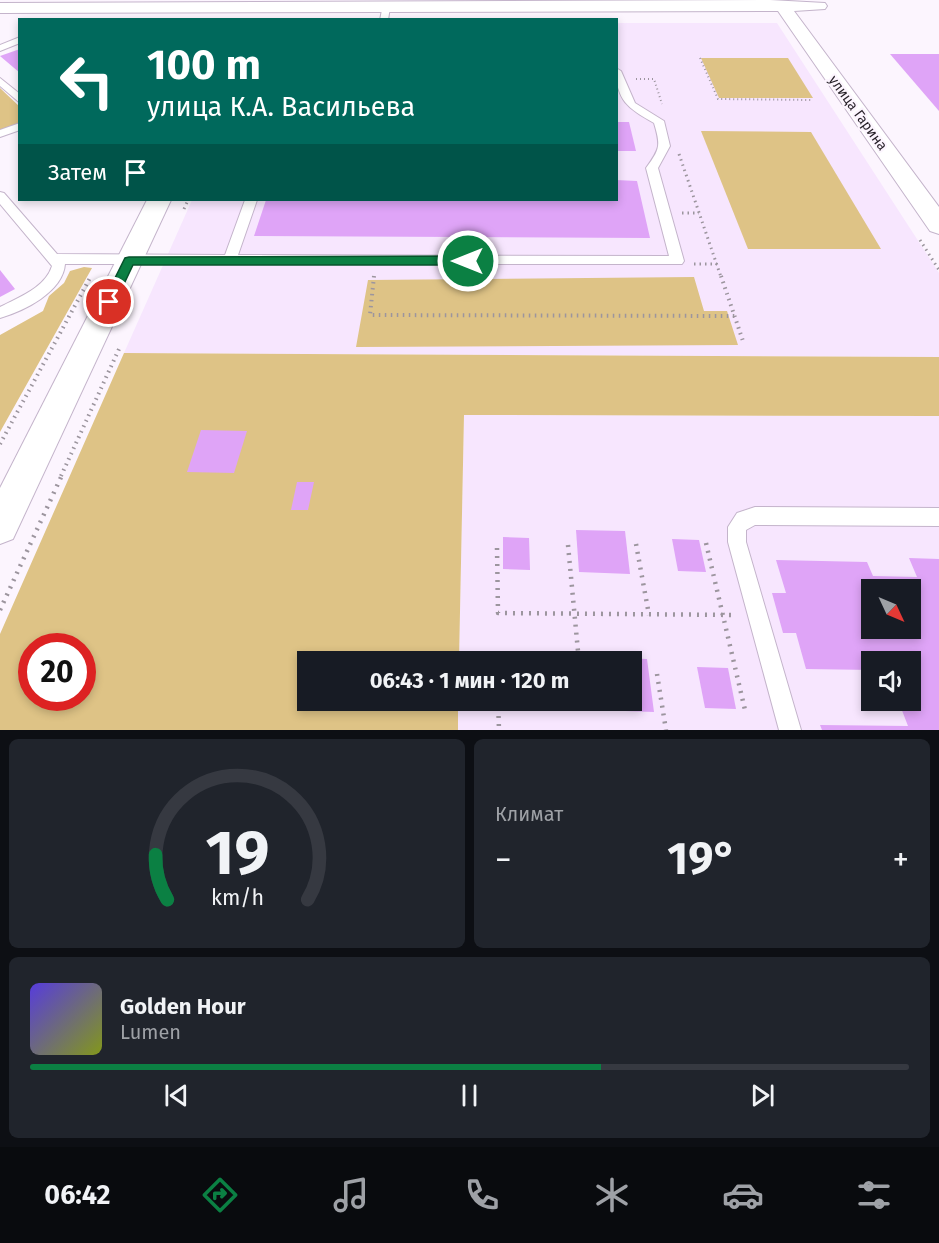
<!DOCTYPE html>
<html lang="ru">
<meta charset="utf-8">
<style>
:root{--surface:#171b24;--page:#20242c;--text:#f1f3f6;--muted:#9ea1a6;--line:#363941;--accent:#0b8043}
body{margin:0;font-family:"Fira Sans",sans-serif;background:var(--page);color:var(--text);height:100vh;display:flex;flex-direction:column;font-size:22px;white-space:nowrap}
*{box-sizing:border-box;margin:0}
p{font-size:20px;color:var(--muted)}
.icon{flex:none;width:33px;height:33px;fill:none;stroke:currentColor;stroke-width:2;stroke-linecap:round;stroke-linejoin:round}
.map{position:relative;height:730px;overflow:hidden}
.panel{display:flex;flex-direction:column;gap:9px;padding:9px;background:#0d0f14;flex:1}
.panel>*{flex:none}
.guide{position:absolute;left:18px;top:18px;width:600px;height:183px;border-radius:0px;box-shadow:0 3px 9px #0003;background:#00695c;color:#fff;overflow:hidden}
.needle{width:39px;rotate:134deg}
.controls{position:absolute;left:861px;top:579px;display:grid;gap:12px}
.controls a{display:grid;place-items:center;width:60px;height:60px;border-radius:0px;background:var(--surface);box-shadow:0 3px 9px #0003;font-size:30px}
.speed{position:absolute;left:18px;top:633px;display:flex;gap:12px;font-size:30px;font-weight:700;text-align:center}
.speed>*{display:grid;place-content:center;width:78px;height:78px;border-radius:50%;background:var(--surface);box-shadow:0 3px 9px #0003;line-height:1}
.speed .limit{border:9px solid #d22;background:#fff;color:#111}
.pin{position:absolute;display:grid;place-items:center;width:51px;height:51px;color:#fff;margin:-26px;border:3px solid #fff;border-radius:50%;box-shadow:0 2px 6px #0007}
.me{position:absolute;width:66px;margin:-33px;rotate:270deg;stroke-linejoin:round;filter:drop-shadow(0 0 4px #0008)}
.turn{display:flex;align-items:center;gap:21px;height:126px;padding:0 30px;font-size:27px}
.turn .icon{width:78px;height:78px;stroke-width:2.5}
.turn b{display:block;font-size:42px;line-height:51px}
.then{display:flex;align-items:center;height:57px;padding:0 30px;background:#0003;gap:12px;font-size:22px}
.big{font-size:45px;font-weight:700;line-height:1.1}
.panel .widget{flex:1;display:flex;flex-direction:column;justify-content:center;gap:9px;min-width:0;padding:0 21px;border-radius:9px;background:var(--page)}
.panel .dial{align-items:center;gap:0}
.dial svg{height:156px;overflow:visible;fill:none;stroke:var(--line);stroke-width:7;stroke-linecap:round;text-anchor:middle}
.dial text{fill:var(--text);stroke:none}
.song{display:flex;align-items:center;gap:18px}
.cover{width:72px;height:72px;border-radius:9px;background:linear-gradient(135deg,hsl(250 70% 55%),hsl(70 70% 35%))}
.played{height:6px;border-radius:3px;background:linear-gradient(90deg,var(--accent) 65%,var(--line) 65%)}
.keys{display:flex;justify-content:space-around;direction:ltr}
.heat{display:flex;justify-content:space-between;align-items:center;font-size:33px;direction:ltr}
.panel .tiles{flex:1;display:grid;gap:9px;grid-template-columns:1fr 1fr}
.widget:last-child{grid-column:span 2}
.trip{position:absolute;left:297px;top:651px;width:345px;height:60px;border-radius:0px;background:var(--surface);box-shadow:0 3px 9px #0003;font-weight:700;line-height:60px;text-align:center}
.tab-bar{display:flex;height:96px;justify-content:space-around;align-items:center;background:#090b0e;color:var(--muted)}
.tab-bar .icon{width:42px;height:42px}
.tab-bar .selected{color:var(--accent)}
.tab-bar b{font-size:27px;color:var(--text)}
.map>svg:first-child{display:block}
.built{fill:#f7e6fe;fill-rule:evenodd}
.green{fill:#dec386;fill-rule:evenodd}
.building{fill:#dfa4f7;fill-rule:evenodd}
.lines{fill:none;stroke-linecap:round;stroke-linejoin:round}
.lane-casing{stroke:#c4b4cb;stroke-width:2}
.street-casing{stroke:#c4b4cb;stroke-width:2}
.path-far3{stroke:#9c959e;stroke-width:2;stroke-dasharray:1 3;stroke-linecap:butt}
.path-far2{stroke:#9c959e;stroke-width:3;stroke-dasharray:1.5 4;stroke-linecap:butt}
.path-far1{stroke:#9c959e;stroke-width:4;stroke-dasharray:1.5 4.5;stroke-linecap:butt}
.path{stroke:#9c959e;stroke-width:4.5;stroke-dasharray:2 6;stroke-linecap:butt}
.lane{fill:#fff;fill-rule:evenodd}
.street{fill:#fff;fill-rule:evenodd}
.route{fill:#0b8043;stroke:#07532c;stroke-width:1.5}
.labels{text-anchor:middle;dominant-baseline:central;stroke-width:4.5;stroke-linejoin:round;paint-order:stroke}
.far-street-label{font-size:14px;fill:#241e26;stroke:#fcf5fe}
</style>
<div class="map">
<svg width="939" height="730" viewBox="0 0 939 730">
<rect width="100%" height="100%" fill="#fcf5fe"/>
<g class="built">
<path d="M617,23H777L939,273V357L124,353L192,200H616Z"/>
<path d="M464,415L939,416V730H458V701L632,700V662L459,661ZM872,590H910V628H872ZM872,662H910V700H872Z"/>
</g>
<g class="green">
<path d="M701,58H788L813,98H719Z"/>
<path d="M0,88L20,107L19,124L0,132Z"/>
<path d="M701,131L811,132L881,249H748Z"/>
<path d="M84,267L92,268L0,432V335L43,311L49,296L64,283L70,271Z"/>
<path d="M694,277L704,311H727L738,345L356,347L368,280Z"/>
<path d="M124,353L939,357V416L464,415L459,661L308,662V700L458,701V730H0V634ZM32,646H82V698H32Z"/>
</g>
<g class="building">
<path d="M20,49V73L0,56Z"/>
<path d="M890,54H939V111Z"/>
<path d="M616,122H629L636,151H616Z"/>
<path d="M616,180L637,181L650,238L254,236L266,200H616Z"/>
<path d="M0,270L15,289L0,297Z"/>
<path d="M201,430L247,431L234,473L187,472Z"/>
<path d="M297,482H314L308,510H291Z"/>
<path d="M576,530L625,531L630,574L579,572Z"/>
<path d="M503,537L529,538L530,570L503,569Z"/>
<path d="M672,539L699,540L706,572L678,571Z"/>
<path d="M909,558L939,559V730H822L820,725L908,726L898,700H910V662H872V670L806,669L796,633H783L772,593H786L776,560L867,562L873,576L917,577ZM872,590H910V628H872Z"/>
<path d="M592,657L647,659L654,712L596,710L595,700H632V662H592Z"/>
<path d="M697,667L728,668L736,709L705,708Z"/>
</g>
<g class="lines">
<g class="lane-casing">
<g id="lane">
<path d="M383,5L390,7L388,20H380Z"/>
<path d="M20,37V43L0,51V45Z"/>
<path d="M616,68L621,71L635,103L664,121L670,146L658,168L684,261L682,264H65C63,292 24,311 0,318V307C19,297 45,288 52,266L0,204V192L4,193L57,254L225,255L245,200H257L238,255L669,256L646,168C660,149 661,146 654,123C628,108 616,101 616,68Z"/>
<path d="M0,78L20,94V103L0,86Z"/>
<path d="M20,123V130L0,137V130Z"/>
<path d="M755,507L939,508V526L755,525L746,530V542L801,730H779L728,542V527L737,513Z"/>
</g>
</g>
<g class="street-casing">
<g id="street">
<path d="M770,0L825,3L827,6L825,9L794,11L939,207V234L930,231L778,11L0,13V3Z"/>
<path d="M147,200H171L13,539L0,544V488Z"/>
</g>
</g>
<g class="path-far3">
<path d="M700,58L718,99L813,100"/>
<path d="M636,79H654L662,104"/>
</g>
<g class="path-far2">
<path d="M679,154L721,277"/>
<path d="M184,209L188,200"/>
<path d="M682,213H699"/>
<path d="M920,240L939,270"/>
<path d="M694,264H717"/>
</g>
<g class="path-far1">
<path d="M374,276L370,315L735,316"/>
<path d="M721,276L744,344"/>
<path d="M0,444L91,276"/>
<path d="M61,476L119,349"/>
</g>
<g class="path">
<path d="M706,543L745,710"/>
<path d="M636,544L649,615"/>
<path d="M568,545L579,662"/>
<path d="M497,548L498,613L736,615"/>
<path d="M0,610L62,475"/>
<path d="M657,674L666,730"/>
<path d="M498,700L499,730"/>
</g>
<use href="#lane" class="lane"/>
<use href="#street" class="street"/>
</g>
<path class="route" d="M468,256L474,261L468,265H133L114,305L109,307L103,302L125,258L129,257Z"/>
<g class="labels">
<g class="far-street-label">
<text transform="translate(858 113) rotate(54)">улица Гарина</text>
</g>
</g>
</svg>
<div class="controls">
<a><svg class="needle" viewBox="-14 -14 28 28"><path d="M0-13l5 13h-10z" fill="#e53935"/><path d="M0 13l5-13h-10z" fill="#9ea1a6"/></svg></a>
<a><svg class="icon" aria-label="sound" viewBox="0 0 24 24"><path d="M4 9h4l5-4v14l-5-4H4zM17 9q2 3 0 6"/></svg></a>
</div>
<div class="speed"><div class="limit">20</div></div>
<div class="pin" style="left:109px;top:302px;background:#d93025"><svg class="icon" aria-label="arrive" viewBox="0 0 24 24"><path d="M6 21V4h12l-3 4 3 4H6"/></svg></div>
<svg class="me" style="left:468px;top:261px" viewBox="-20 -20 40 40"><circle r="17" fill="#0b8043" stroke="#fff" stroke-width="3"/><path d="M0-11L8 9 0 5-8 9z" fill="#fff"/></svg>
<div class="trip">06:43 · 1 мин · 120 m</div>
<div class="guide">
<div class="turn"><svg class="icon" aria-label="left" viewBox="0 0 24 24"><path d="M17 20v-9H6M10 6l-5 5 5 5"/></svg><div><b>100 m</b>улица К.А. Васильева</div></div>
<div class="then">Затем<svg class="icon" aria-label="arrive" viewBox="0 0 24 24"><path d="M6 21V4h12l-3 4 3 4H6"/></svg></div>
</div>
</div>
<section class="panel">
<div class="tiles">
<div class="widget dial"><svg viewBox="0 0 100 80">
<path d="M14 69A42 42 0 1 1 86 69"/>
<path d="M14 69A42 42 0 0 1 8 46" stroke="#0b8043"/>
<text x="50" y="56" font-size="32" font-weight="700">19</text>
<text x="50" y="72" font-size="11">km/h</text>
</svg></div>
<div class="widget"><p>Климат</p>
<div class="heat"><a>−</a><b class="big">19°</b><a>+</a></div>
</div>
<div class="widget">
<div class="song"><i class="cover"></i><div><b>Golden Hour</b><p>Lumen</p></div></div>
<div class="played"></div>
<div class="keys"><svg class="icon" aria-label="previous" viewBox="0 0 24 24"><path d="M18 5L8 12l10 7zM5 5v14"/></svg><svg class="icon" aria-label="pause" viewBox="0 0 24 24"><path d="M8 5v14M16 5v14"/></svg><svg class="icon" aria-label="next" viewBox="0 0 24 24"><path d="M6 5l10 7-10 7zM19 5v14"/></svg></div>
</div>
</div>
</section>
<nav class="tab-bar">
<b>06:42</b>
<svg class="icon selected" aria-label="directions" viewBox="0 0 24 24"><path d="M12 3l9 9-9 9-9-9zM9 14v-3h6M13 9l2 2-2 2"/></svg>
<svg class="icon" aria-label="music" viewBox="0 0 24 24"><path d="M9 18V5l10-2v13"/><circle cx="6" cy="18" r="3"/><circle cx="16" cy="16" r="3"/></svg>
<svg class="icon" aria-label="phone" viewBox="0 0 24 24"><path d="M5 4h4l2 5-3 2q2 4 5 5l2-3 5 2v4C11 20 4 13 5 4z"/></svg>
<svg class="icon" aria-label="climate" viewBox="0 0 24 24"><path d="M12 3v18M4 7l16 10M4 17L20 7"/></svg>
<svg class="icon" aria-label="car" viewBox="0 0 24 24"><path d="M5 17H2v-5l4-1 3-4h7l3 4 3 1v5h-3M9 17h6M6 11h13"/><circle cx="7" cy="17" r="2"/><circle cx="17" cy="17" r="2"/></svg>
<svg class="icon" aria-label="filters" viewBox="0 0 24 24"><path d="M4 7h16M4 17h16"/><circle cx="9" cy="7" r="2"/><circle cx="15" cy="17" r="2"/></svg>
</nav>
